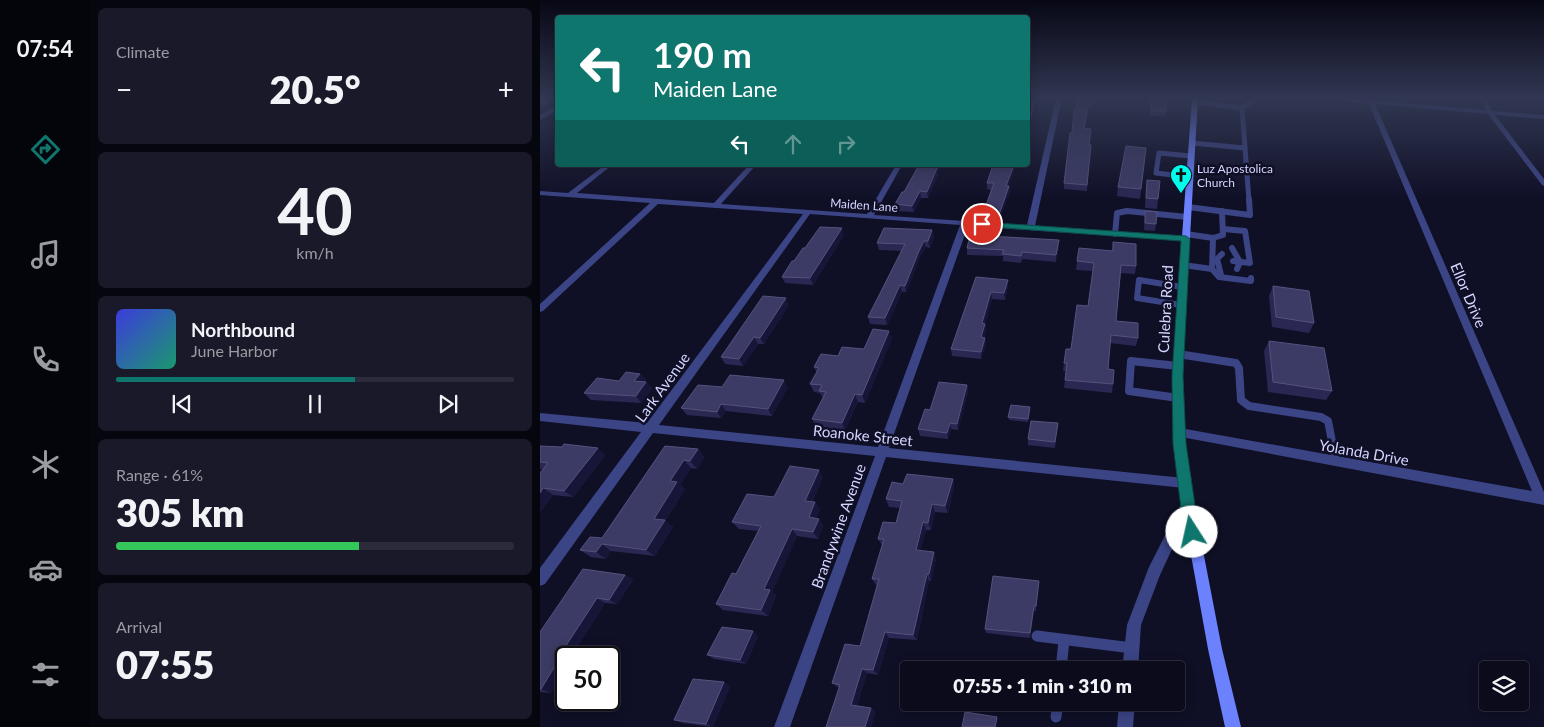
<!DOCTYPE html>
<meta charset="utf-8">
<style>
:root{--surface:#0b0b1c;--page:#191929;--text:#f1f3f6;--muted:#9a9ba3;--line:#2b2b3b;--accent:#0f766e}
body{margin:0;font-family:Lato,sans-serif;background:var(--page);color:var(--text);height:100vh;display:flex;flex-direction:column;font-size:19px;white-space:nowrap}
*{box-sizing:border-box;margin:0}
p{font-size:16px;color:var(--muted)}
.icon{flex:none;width:28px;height:28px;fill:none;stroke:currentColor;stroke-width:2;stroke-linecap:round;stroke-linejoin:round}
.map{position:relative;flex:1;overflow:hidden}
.side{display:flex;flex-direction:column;gap:8px;padding:8px;background:#06060f;width:450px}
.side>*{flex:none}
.guide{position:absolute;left:15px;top:15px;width:475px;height:152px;border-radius:5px;box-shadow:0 2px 12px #0003,0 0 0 1px var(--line);background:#0f766e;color:#fff;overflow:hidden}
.tools{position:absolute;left:939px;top:661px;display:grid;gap:10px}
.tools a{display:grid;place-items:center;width:50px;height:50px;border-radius:5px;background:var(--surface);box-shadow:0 2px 12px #0003,0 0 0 1px var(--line);font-size:25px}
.speed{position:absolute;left:15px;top:646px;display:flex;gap:10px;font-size:25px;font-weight:700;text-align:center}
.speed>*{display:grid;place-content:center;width:65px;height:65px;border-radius:50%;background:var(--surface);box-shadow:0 2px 12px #0003,0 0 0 1px var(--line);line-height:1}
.speed .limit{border:2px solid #111;border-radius:8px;background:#fff;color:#111}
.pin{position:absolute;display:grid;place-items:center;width:42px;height:42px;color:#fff;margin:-21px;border:2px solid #fff;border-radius:50%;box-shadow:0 1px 5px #0007}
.me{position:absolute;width:55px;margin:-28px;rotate:350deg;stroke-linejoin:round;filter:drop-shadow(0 0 4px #0008)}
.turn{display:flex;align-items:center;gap:18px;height:105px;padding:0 15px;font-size:22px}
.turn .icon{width:65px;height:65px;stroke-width:2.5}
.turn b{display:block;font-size:35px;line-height:42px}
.lanes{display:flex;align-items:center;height:48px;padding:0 15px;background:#0003;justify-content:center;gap:25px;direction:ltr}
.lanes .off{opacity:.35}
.big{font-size:38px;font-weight:800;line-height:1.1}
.side .tile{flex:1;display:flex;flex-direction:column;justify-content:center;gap:8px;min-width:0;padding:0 18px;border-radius:8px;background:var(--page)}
.side .dial{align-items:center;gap:0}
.dial b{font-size:65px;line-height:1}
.song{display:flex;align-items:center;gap:15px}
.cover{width:60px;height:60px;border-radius:8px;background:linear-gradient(135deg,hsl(240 70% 55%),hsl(160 70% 35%))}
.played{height:5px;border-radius:2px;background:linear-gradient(90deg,var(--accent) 60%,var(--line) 60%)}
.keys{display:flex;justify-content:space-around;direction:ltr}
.heat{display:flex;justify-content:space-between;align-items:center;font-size:28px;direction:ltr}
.charge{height:8px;border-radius:4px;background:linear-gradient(90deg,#34c759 61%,var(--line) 0)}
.trip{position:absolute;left:360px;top:661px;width:285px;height:50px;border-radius:5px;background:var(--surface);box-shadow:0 2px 12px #0003,0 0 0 1px var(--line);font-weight:800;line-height:50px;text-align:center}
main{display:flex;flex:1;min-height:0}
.tab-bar{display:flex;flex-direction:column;width:90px;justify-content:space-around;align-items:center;background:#04040b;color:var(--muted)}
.tab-bar .icon{width:35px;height:35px}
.tab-bar .on{color:var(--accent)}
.tab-bar b{font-size:22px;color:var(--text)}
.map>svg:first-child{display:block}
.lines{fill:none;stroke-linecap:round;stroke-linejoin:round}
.service-far3{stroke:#3b4484;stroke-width:5}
.service-far2{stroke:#3b4484;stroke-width:6}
.service-far1{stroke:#3b4484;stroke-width:8}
.service{stroke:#3b4484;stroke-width:11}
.minor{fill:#3b4484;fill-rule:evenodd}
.tertiary{fill:#3b4484;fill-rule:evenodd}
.secondary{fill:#6c81fe;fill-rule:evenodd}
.wall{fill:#2a2853}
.shaded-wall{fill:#171639}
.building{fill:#3c3b65;stroke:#54537e}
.route{fill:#0f766e;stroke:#0a4d48}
.labels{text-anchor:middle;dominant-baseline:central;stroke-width:5;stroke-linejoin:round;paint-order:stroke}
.far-poi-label{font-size:12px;fill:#d4d6ff;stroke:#0f0f26;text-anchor:start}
.far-street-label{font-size:12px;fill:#d4d6ff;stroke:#0f0f26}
.street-label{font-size:15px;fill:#d4d6ff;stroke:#0f0f26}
</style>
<main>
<nav class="tab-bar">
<b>07:54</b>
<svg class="icon on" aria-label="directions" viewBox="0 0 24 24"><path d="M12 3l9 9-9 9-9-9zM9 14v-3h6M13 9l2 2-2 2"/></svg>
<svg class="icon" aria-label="music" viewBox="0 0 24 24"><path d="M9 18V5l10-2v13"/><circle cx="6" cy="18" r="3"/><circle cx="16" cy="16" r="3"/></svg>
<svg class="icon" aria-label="phone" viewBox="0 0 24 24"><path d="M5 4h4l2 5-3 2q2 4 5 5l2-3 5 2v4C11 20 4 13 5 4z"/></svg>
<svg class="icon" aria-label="climate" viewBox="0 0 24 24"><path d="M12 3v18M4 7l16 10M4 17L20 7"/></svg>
<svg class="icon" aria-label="car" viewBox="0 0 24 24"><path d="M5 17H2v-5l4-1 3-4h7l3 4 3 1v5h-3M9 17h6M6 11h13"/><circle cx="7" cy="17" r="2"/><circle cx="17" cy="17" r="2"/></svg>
<svg class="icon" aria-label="filters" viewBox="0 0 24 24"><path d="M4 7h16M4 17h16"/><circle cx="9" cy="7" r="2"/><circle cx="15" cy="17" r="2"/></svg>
</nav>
<section class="side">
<div class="tile"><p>Climate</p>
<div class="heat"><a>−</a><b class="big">20.5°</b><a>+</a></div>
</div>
<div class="tile dial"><b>40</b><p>km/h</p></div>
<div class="tile">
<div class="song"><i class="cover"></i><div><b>Northbound</b><p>June Harbor</p></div></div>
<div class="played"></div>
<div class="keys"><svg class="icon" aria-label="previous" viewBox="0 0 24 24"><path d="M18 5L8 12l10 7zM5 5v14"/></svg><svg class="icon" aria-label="pause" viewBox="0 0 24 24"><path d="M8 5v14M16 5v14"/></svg><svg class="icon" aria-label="next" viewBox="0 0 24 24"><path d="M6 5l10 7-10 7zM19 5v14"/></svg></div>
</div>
<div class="tile"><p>Range · 61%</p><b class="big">305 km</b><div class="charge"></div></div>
<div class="tile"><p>Arrival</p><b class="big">07:55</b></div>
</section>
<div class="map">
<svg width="1004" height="727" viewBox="0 0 1004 727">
<rect width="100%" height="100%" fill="#0f0f26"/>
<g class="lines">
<g class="service-far3">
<path d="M16,98H18"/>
<path d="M655,102L702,108"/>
<path d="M0,104L10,98"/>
<path d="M652,143L705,148"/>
<path d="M650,177L616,173L619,153L651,156"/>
<path d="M709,201L702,108L717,98"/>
</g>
<g class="service-far2">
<path d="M648,207L710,215L709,199"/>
<path d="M683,229L705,231L710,263L693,261"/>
<path d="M575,234L577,213L587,211L647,217"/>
<path d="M646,234L673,238L683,235L682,211"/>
<path d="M692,248L700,262L697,269"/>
<path d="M643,265L672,269L673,238"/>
<path d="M672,269L679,277L711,281V278"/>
<path d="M681,275L677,259L682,254"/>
<path d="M641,305L597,298L599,280L642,287"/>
</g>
<g class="service-far1">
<path d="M638,354L696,363L699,368L701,400L709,406L781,417L788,421L796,462"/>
<path d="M638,366L591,361L589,391L638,398"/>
</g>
<g class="service">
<path d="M497,636L592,648"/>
<path d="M521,670L524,640"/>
<path d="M516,717L518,702"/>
</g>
<g class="minor">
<path d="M516,98H522L495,226L646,237L650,239L646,241L428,226L349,448L644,478L648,479L650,483L648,487L644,488L346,457L250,727H234L335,456L113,433L5,584L0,586V568L101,432L0,421V413L107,423L263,214L118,204L3,311L0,312V304L110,203L0,195V191L28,193L65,165H72L37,193L174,203L209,165H216L181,204L327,214L356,165H362L334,215L487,225ZM270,214L420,225L338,447L119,425Z"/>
<path d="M781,98H805L946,110L940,98H946L952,111L1004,115V119L955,115L1004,179V186L1002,185L948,114L835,104L1004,492V505L636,436L634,433L636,430L640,428L992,491L829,104Z"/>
<path d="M18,105V110L0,120V115Z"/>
</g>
<g class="tertiary">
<path d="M647,498L651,500L653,504L620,575L601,625L598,670H582L587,625L609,567L643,500Z"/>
<path d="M579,702H595L593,727H577Z"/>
</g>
<path class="secondary" d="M652,98H658L642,376L646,444L650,483L682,649L701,727H685L668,649L638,483L634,444L632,376Z"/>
</g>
<g class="wall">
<path d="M555,98L554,107H548L545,128L550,151L547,191L524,189V183L538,102Z"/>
<path d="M611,98L626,112L625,116L610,115Z"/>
<path d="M606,148L600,199L577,196L578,187Z"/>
<path d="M379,165H401L398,171V174L388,198H381L374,212L356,211L355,204L364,192Z"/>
<path d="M453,165L469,186L470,192L460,218L445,217L444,211L451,190L447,189V183Z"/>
<path d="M607,180L618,199L617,209L605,208L606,189Z"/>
<path d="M605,211L616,224L615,231L604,230Z"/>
<path d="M392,230L394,237L390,248L386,247L380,257L366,292H362L347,325L330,324L328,317L362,251L339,250L337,243Z"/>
<path d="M304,235L273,285L245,283L242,277L254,261L265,248Z"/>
<path d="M519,240V247L516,262L482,259L481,263L463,261V256L427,255V248Z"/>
<path d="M573,242L596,266L595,274L581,273L576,321L598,338L596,346L570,343L568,369L573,384L572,393L524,388L526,371H523L524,363L531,349L548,306L553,271L536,270L537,261L572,251Z"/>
<path d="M436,277L468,286L465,300L452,299L445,324L446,330L444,338L446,344L441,359L412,356L411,349Z"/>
<path d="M733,286L774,323L769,333L732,327L729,296Z"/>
<path d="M249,305L224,344H218L203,366L185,364L181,357Z"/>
<path d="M352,338L325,403L318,402L305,430L276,427L272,419L283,398L280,393L274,392L270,384L277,373L274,367L298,356L324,349Z"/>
<path d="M729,341L792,391L786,400L728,392L724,351Z"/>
<path d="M100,374L106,380L104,382H106L112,389L101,403L51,400L44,393Z"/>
<path d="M427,385L428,392L418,430L411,429L408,439L380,436L378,429L390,410Z"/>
<path d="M182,387H248L232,416L186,411L181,418L147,415L141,408Z"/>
<path d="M490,410L488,422L469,420L468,417Z"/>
<path d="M518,423L515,448L488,445V439Z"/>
<path d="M0,446L65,455L33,497L13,495L0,512L3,469H0Z"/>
<path d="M125,446L158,449L164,457L157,469L151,468L140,485L145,489L125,521L133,527L115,556L71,551L66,559L51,557L40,550L62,538Z"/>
<path d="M283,477L272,502H275L280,509L276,518L283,525L278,539L257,536L232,592L236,596L228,616L183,610L176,604L196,574L218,531L199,529L192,522L234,497Z"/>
<path d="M413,479L414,487L408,513L395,512L391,530H386L380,551L396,559L391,581H389L377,640L349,638L338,675L327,673L317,706L331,708L335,712L331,727H286L299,688L292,683L320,646L337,585H336L332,579L342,545L338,539L356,523L360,508L349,507L346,499L363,484Z"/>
<path d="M85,575L93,580L77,604L65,603L30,658H26V668L11,693L0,692V632Z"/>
<path d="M499,581L496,611H494L490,638L446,633L445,629Z"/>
<path d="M218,636L206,664L174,659L167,655Z"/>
<path d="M190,686L173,727L142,723L134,720Z"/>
<path d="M462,702H494V707L462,703Z"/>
</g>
<g class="shaded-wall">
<path d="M496,98H497L488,133V127Z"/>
<path d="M397,165H401L398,171V174L388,198L387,192Z"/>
<path d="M474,165H476L466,192V186Z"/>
<path d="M469,186L470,192L460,218V212Z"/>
<path d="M380,191L381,198L374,212L372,206Z"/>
<path d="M302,228L304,235L273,285L270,278Z"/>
<path d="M392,230L394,237L390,248L388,241Z"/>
<path d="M519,240V247L516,262V255Z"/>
<path d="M384,241L386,247L380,257L366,292L365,286L379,251Z"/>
<path d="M468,280V286L465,300L464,293Z"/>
<path d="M360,285L362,292L347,325L345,318Z"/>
<path d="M451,292L452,299L445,324L446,330L442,344L441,337L442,323Z"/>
<path d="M246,298L249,305L224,344L220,338Z"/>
<path d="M349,331L352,338L325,403L322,395Z"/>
<path d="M214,337L218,344L203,366L199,359Z"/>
<path d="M445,338L446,344L441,359V352Z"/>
<path d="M100,374L106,380L100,387L94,381Z"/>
<path d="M244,380L248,387L232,416L228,409Z"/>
<path d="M106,382L112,389L101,403L96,396Z"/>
<path d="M427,385L428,392L418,430L417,424Z"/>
<path d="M315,394L318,402L305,430L302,423Z"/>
<path d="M181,404L186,411L181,418L177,412Z"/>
<path d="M410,423L411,429L408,439L407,433Z"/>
<path d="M58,448L65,455L33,497L24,491Z"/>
<path d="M158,449L164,457L157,469L150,461Z"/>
<path d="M144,460L151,468L140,485L145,489L125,521L133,527L115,556L106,550L114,519L130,481Z"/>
<path d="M279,470L283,477L269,508L265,501Z"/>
<path d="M413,479L414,487L408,513L405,506Z"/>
<path d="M3,488L13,495L0,512V493Z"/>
<path d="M275,502L280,509L273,524L269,517Z"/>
<path d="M392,504L395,512L391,530L388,523Z"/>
<path d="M279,519L283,525L278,539L273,532Z"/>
<path d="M383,522L386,530L379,557L376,550Z"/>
<path d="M252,529L257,536L232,592L236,596L228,616L221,610L224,589Z"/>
<path d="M62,544L71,551L66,559L56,552Z"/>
<path d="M394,552L396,559L391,581L389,574Z"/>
<path d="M387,574L389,581L377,640L373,635Z"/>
<path d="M85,575L93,580L77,604L69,600Z"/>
<path d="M57,598L65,603L30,658H26V668L11,693L1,689L18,658Z"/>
<path d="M494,606V611L490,638V633Z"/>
<path d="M213,631L218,636L206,664L200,660Z"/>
<path d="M345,632L349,638L338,675L333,670Z"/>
<path d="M322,669L327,673L316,709L311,705Z"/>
<path d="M184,682L190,686L173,727L166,724Z"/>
<path d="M331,708L335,712L331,727H325Z"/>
<path d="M457,717L458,720L456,727H455Z"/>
</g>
<g class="building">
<path d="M488,98H496L488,127Z"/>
<path d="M538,98H555L554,102H549L544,128L551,129L549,145H551L547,185L524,183L530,133H532L534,110L538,102Z"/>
<path d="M611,98H626V112L611,111Z"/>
<path d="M586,146L606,148L601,189L578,187Z"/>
<path d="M379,165H397L396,168H397L387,192L380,191L372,206L355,204L362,192H364Z"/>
<path d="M453,165H474L466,186H469L460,212L444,211L454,183H447Z"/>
<path d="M607,180L620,181L618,199L606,198Z"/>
<path d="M605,211L617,212L616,224L605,223Z"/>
<path d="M280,227L302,228L270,278L242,277L252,261H254L263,248H265Z"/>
<path d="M344,228L392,230L388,241H384L379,251L365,286L360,285L345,318L328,317L365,244L337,243Z"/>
<path d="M430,235L519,240L516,255L482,252L481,256L462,254L464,250L427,248Z"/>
<path d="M573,242L596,244V266L581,265L576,321L598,323V338L571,335L568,369L574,370L573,384L525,380L527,363H524L526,349H531L537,305L548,306L554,263L537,261L539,248L573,251Z"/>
<path d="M436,277L468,280L464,293L451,292L442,323L445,324L441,337L445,338L441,352L411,349Z"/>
<path d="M733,286L769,291L774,323L736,317Z"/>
<path d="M223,296L246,298L220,338L214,337L199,359L181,357Z"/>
<path d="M333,329L349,331L322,395L315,394L302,423L272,419L286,392L279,391L282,385L270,384L279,368L274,367L281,354L298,356L302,347L324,349Z"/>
<path d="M729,341L784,348L792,391L733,382Z"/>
<path d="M86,372L100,374L94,381L106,382L96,396L44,393L57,378L79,381Z"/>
<path d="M190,375L244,380L228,409L181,404L177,412L141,408L158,385L182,387Z"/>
<path d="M399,382L427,385L417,424L410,423L407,433L378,429L385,409L390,410Z"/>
<path d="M471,405L490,407L488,419L468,417Z"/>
<path d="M491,421L518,423L515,442L488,439Z"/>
<path d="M24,444L58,448L24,491L3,488L0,493V473L8,463L0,462V446L22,447Z"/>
<path d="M125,446L158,449L150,461L144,460L130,481L137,482L114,519L125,520L106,550L62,544L56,552L40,550L50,537L62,538Z"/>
<path d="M250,466L279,470L265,501L275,502L269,517L279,519L273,532L252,529L224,589L230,590L221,610L176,604L192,573L196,574L221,526L192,522L207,494L234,497Z"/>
<path d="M367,474L413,479L405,506L392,504L388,523L383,522L376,550L394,552L389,574H387L373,635L345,632L333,670L322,669L311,705L331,708L325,727H286L300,685L292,683L305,644L320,646L339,579H332L344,539H338L343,522L356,523L362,501L346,499L352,482L363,484Z"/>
<path d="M43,569L85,575L69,600L57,598L18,658H20L1,689H0V632Z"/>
<path d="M453,576L499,581L496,606H494L490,633L445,629Z"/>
<path d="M182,627L213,631L200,660L167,655Z"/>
<path d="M153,679L184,682L166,724L134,720Z"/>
<path d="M481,702H494V704Z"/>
<path d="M425,712L457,717L455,727H422Z"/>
</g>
<linearGradient id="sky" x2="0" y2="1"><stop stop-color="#080815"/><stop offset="0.49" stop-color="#313752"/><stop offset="1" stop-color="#313752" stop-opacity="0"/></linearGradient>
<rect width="1004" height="200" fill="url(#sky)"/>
<path class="route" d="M442,222L646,236L650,239L643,376L646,444L659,532L657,537L652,539L647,537L644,532L633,444L632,376L641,241L438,226V223Z"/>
<defs>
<g id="church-pin" transform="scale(1.125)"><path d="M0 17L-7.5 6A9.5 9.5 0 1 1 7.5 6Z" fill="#02fceb" stroke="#0f0f26"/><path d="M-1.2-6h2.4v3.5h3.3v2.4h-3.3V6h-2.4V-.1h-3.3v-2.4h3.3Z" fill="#111"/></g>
</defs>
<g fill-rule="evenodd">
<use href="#church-pin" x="641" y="175"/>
</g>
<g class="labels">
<g class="far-poi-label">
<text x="657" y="168">Luz Apostolica<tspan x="657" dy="14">Church</tspan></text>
</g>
<g class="far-street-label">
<text transform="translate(324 205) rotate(4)">Maiden Lane</text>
</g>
<g class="street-label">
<text transform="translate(929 295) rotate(67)">Ellor Drive</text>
<text transform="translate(625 309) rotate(-87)">Culebra Road</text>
<text transform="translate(122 387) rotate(-54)">Lark Avenue</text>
<text transform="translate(323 435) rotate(6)">Roanoke Street</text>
<text transform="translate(824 452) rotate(10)">Yolanda Drive</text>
<text transform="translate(298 526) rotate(-70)">Brandywine Avenue</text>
</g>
</g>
</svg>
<div class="tools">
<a><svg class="icon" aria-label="layers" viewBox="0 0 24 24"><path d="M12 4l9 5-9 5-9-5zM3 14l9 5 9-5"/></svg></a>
</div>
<div class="speed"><div class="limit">50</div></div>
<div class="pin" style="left:442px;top:224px;background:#d93025"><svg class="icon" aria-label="arrive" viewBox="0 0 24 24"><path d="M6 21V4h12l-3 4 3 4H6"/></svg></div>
<svg class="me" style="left:652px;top:532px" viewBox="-20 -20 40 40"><circle r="19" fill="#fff"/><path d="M0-13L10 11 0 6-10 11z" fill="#0f766e"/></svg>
<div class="trip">07:55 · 1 min · 310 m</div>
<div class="guide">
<div class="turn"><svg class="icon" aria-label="left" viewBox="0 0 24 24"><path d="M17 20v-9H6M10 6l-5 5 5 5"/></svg><div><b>190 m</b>Maiden Lane</div></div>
<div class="lanes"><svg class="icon" aria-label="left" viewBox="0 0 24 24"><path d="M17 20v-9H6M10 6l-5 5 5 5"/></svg><svg class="icon off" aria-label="ahead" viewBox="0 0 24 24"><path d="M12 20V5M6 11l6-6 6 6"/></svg><svg class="icon off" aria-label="right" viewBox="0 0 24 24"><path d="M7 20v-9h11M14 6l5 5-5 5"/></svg></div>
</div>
</div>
</main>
